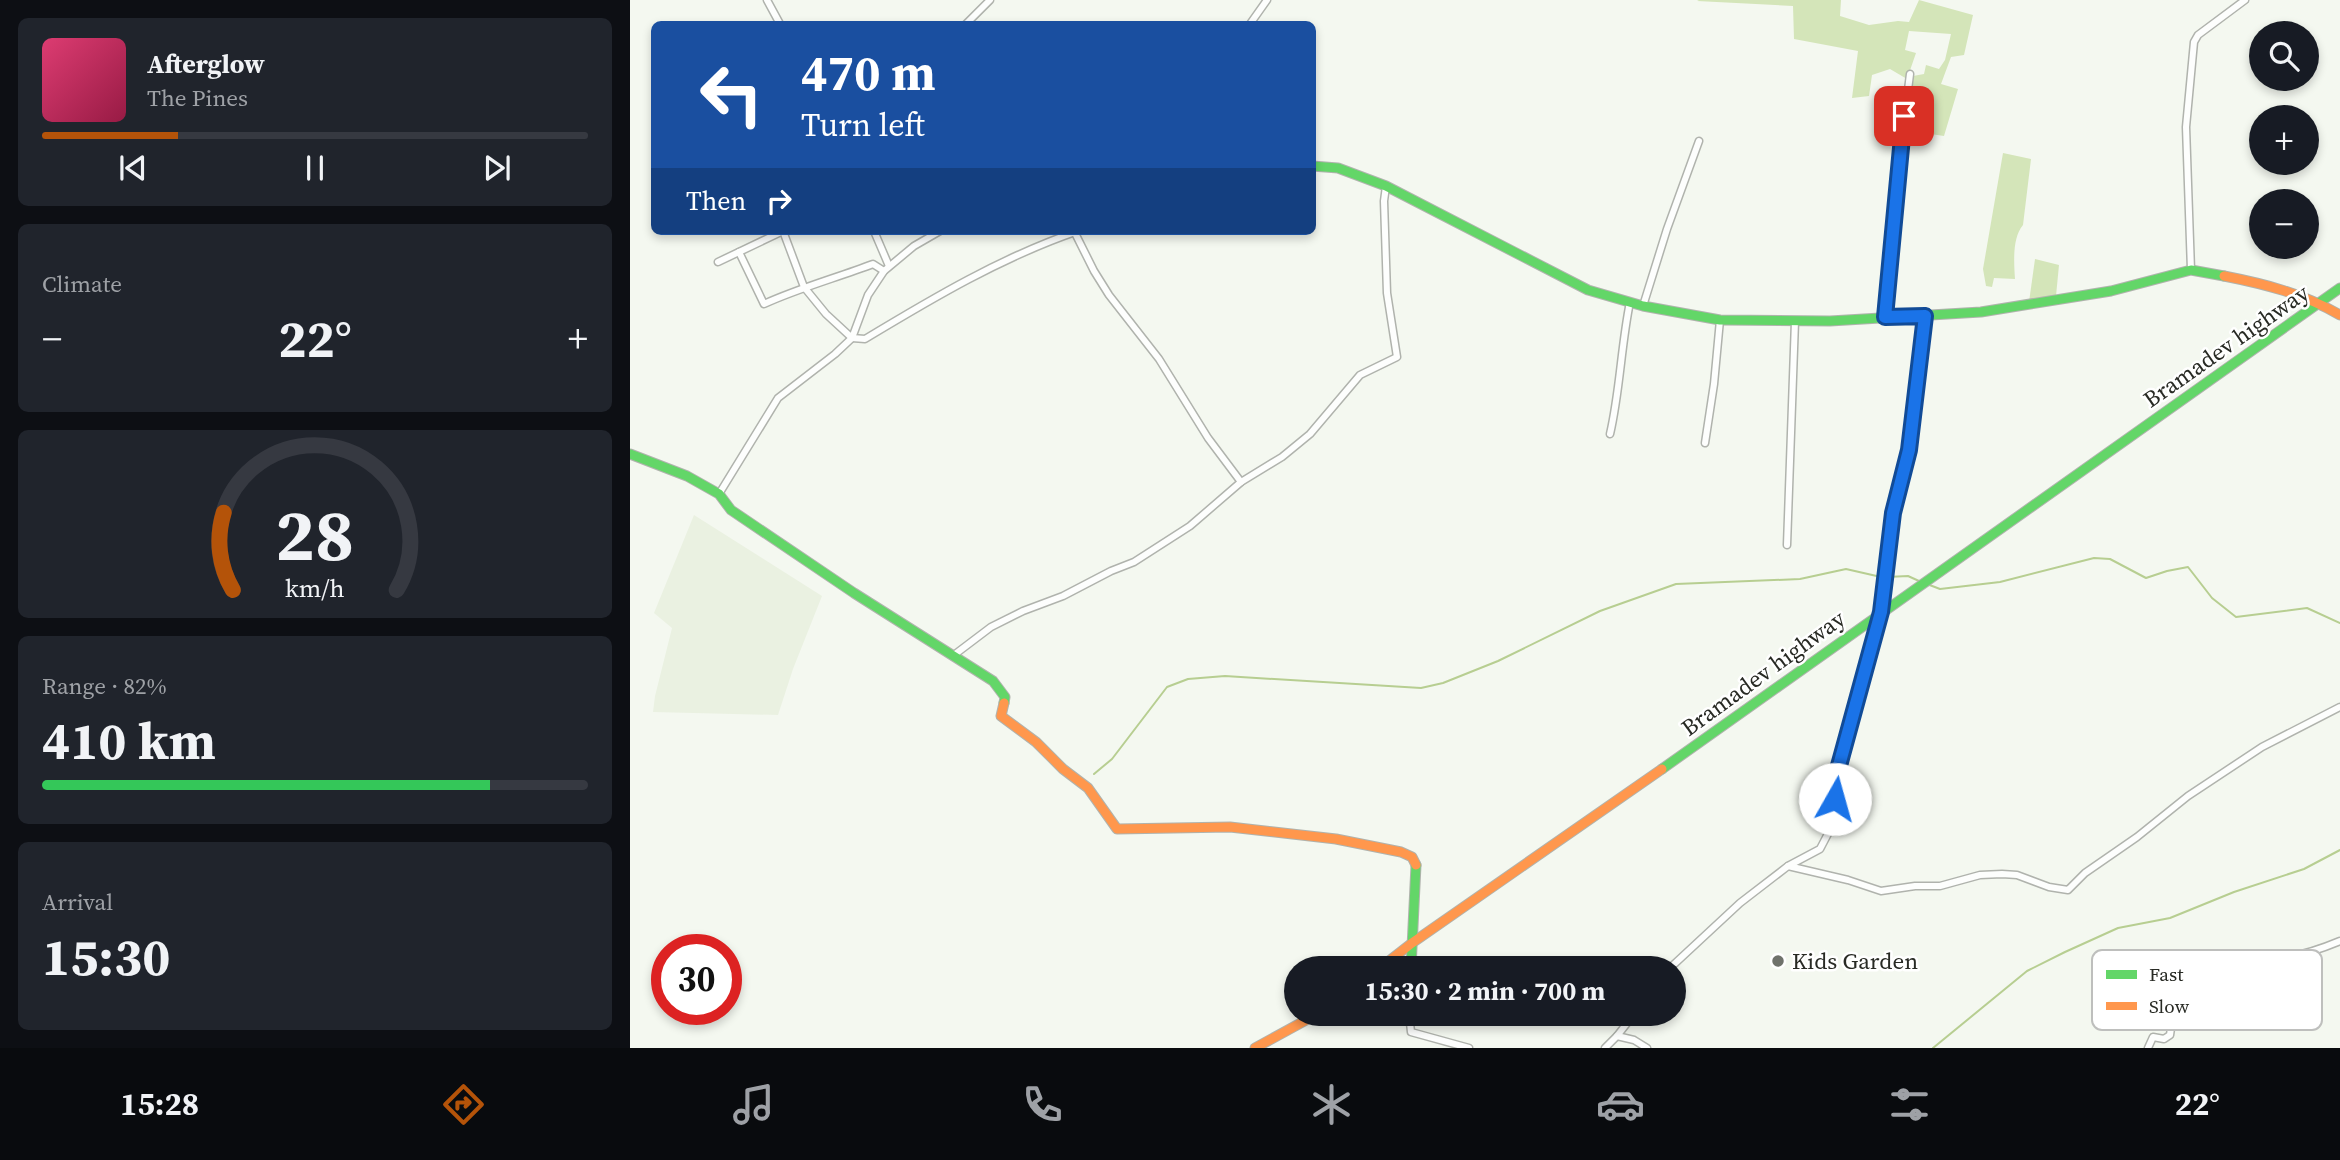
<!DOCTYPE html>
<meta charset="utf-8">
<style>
:root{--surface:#171b24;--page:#20242c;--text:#f1f3f6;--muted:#9ea1a6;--line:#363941;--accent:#b45309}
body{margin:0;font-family:"Source Serif 4",serif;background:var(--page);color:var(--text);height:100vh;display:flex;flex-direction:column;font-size:26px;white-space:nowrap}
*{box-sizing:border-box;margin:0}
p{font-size:23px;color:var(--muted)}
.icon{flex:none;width:38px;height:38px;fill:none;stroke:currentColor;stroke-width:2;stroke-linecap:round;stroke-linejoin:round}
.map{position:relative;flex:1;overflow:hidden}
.side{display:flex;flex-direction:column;gap:18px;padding:18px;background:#0d0f14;width:630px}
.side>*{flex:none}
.guide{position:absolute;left:21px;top:21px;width:665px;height:214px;border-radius:10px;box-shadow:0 4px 10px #0003;background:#1a4fa0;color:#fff;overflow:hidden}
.buttons{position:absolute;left:1619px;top:21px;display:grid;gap:14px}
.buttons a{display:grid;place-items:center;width:70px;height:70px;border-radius:50%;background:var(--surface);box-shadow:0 4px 10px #0003;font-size:35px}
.speed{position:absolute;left:21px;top:934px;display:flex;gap:14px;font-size:35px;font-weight:700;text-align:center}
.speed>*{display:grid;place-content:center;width:91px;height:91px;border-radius:50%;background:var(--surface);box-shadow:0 4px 10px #0003;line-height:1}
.speed .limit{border:10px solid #d22;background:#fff;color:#111}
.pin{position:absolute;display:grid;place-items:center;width:60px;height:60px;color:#fff;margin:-30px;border-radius:14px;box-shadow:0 4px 10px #0006}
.me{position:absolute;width:77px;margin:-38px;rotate:7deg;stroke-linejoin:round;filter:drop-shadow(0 0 5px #0008)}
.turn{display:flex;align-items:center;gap:24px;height:147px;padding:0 35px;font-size:32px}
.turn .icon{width:91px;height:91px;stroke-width:2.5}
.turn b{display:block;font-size:49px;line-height:60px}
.then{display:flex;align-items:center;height:66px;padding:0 35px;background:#0003;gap:14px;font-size:26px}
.big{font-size:52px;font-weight:700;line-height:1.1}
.side .card{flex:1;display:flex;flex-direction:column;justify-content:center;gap:10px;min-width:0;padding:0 24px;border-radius:10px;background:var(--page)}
.side .dial{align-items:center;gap:0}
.dial svg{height:182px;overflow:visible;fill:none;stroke:var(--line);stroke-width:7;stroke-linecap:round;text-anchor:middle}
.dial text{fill:var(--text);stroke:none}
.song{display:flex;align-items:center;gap:21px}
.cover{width:84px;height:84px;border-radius:10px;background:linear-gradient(135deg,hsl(340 70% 55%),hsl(340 70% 35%))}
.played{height:7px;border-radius:4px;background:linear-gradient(90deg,var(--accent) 25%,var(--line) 25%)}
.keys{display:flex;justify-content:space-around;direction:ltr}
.heat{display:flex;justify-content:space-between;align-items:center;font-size:38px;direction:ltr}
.charge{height:10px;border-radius:5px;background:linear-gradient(90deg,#34c759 82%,var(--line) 0)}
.trip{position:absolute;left:654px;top:956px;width:402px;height:70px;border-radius:35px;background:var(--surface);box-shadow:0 4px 10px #0003;font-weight:700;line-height:70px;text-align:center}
.menu{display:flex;height:112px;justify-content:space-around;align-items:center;background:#090b0e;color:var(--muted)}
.menu .icon{width:49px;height:49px}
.menu .active{color:var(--accent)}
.menu b{font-size:32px;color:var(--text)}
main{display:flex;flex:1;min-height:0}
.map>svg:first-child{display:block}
.built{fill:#eaf1e1}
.green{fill:#d4e5b9}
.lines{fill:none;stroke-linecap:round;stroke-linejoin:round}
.stream{stroke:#b7ce91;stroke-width:2}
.street-casing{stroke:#b0b3ad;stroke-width:9}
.fast-casing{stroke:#b0b3ad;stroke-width:11}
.slow-casing{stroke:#b0b3ad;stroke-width:11}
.street{stroke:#fdfefd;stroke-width:6}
.fast{stroke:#63d668;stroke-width:9}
.slow{stroke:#ff974d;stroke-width:9}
.route-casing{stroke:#114b97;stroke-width:18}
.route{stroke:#1a73e8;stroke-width:12}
.poi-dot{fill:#6f726b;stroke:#fff;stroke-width:2.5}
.labels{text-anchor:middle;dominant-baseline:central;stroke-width:5;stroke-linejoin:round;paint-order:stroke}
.street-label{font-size:23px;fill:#282a24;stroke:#fff}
.poi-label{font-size:23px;fill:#282a24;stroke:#fff;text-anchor:start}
.key{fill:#fff;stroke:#bebfbd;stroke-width:2}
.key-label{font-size:19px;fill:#282a24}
</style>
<main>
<section class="side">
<div class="card">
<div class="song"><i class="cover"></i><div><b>Afterglow</b><p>The Pines</p></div></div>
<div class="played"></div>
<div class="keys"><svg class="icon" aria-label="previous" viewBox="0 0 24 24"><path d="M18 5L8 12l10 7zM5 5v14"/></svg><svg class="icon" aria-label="pause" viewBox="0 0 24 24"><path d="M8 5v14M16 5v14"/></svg><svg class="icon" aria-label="next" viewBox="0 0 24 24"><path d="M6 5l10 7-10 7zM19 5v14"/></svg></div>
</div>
<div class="card"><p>Climate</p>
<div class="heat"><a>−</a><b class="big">22°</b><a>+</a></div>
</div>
<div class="card dial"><svg viewBox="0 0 100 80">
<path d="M14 69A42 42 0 1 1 86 69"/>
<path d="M14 69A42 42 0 0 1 10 35" stroke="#b45309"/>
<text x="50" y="56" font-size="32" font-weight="700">28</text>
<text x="50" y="72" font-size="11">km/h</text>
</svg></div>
<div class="card"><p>Range · 82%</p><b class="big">410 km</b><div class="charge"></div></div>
<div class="card"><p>Arrival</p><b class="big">15:30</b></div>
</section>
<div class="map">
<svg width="1710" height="1048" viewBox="0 0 1710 1048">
<rect width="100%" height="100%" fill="#f4f8f0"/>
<path class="built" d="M64,515L192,596L163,669L148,715L23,712L25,696L42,628L24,613Z"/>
<g class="green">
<path d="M1069,0H1211L1210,16L1239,25L1268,21L1279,22L1289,0L1343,15L1334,55L1321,57L1311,84L1328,89L1314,136L1274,130L1283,76L1294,74L1296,65L1309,69L1315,60L1321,34L1279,31L1275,50L1286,53L1277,79L1260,69L1242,75L1239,96L1222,98L1228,51L1164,39L1163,6L1067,1Z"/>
<path d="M1373,153L1401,159L1393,225C1382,238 1384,263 1385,279L1364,278L1362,287L1356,286L1353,269Z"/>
<path d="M1405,259L1429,265L1426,296L1399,302Z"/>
</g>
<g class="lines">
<g class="stream">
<path d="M1257,577L1278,576L1289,581"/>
<path d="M1297,584L1310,589L1370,582L1464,558L1480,559L1516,578L1537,571L1558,567L1582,598L1606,617L1677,608L1710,623"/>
<path d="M464,774L482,759L537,687L558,679L595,676L791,688L813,683L868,661L970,611L1046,584L1170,579L1216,569L1251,577"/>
<path d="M1303,1048L1397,971L1435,952L1488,928L1540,918L1604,892L1674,869L1710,850"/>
</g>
<g class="street-casing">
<g id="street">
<path d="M137,0L150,24"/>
<path d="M336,24L360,0"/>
<path d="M620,24L637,0"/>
<path d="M153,231L174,287L196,314L222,338L235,339C303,298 372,257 448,231"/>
<path d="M244,231L259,266"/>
<path d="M444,231L464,271L479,295L529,359L578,438L611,482"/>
<path d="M109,252L134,304C169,288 206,278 243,264L254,271"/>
<path d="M88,262L153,231"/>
<path d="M1561,270L1556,127L1564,42L1568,35L1615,0"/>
<path d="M1013,306L1037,229L1069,141"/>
<path d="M1255,317L1266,185L1280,74"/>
<path d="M980,434C990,391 991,346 1000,302"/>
<path d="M1075,443L1084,384L1090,320"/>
<path d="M89,494L148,398L205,354L222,338L238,295L254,271L284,246L310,231"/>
<path d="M1157,545L1165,321"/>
<path d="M324,655L361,627L393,611L433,596L481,571L504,562L560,526L611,482L652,457L680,434L730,375L767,357L757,293L754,201L756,186"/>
<path d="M1158,866L1218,880L1251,891L1285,886H1310L1350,875L1372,874L1387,875L1419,887L1438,890L1455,873L1507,837L1558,796L1632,747L1710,707"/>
<path d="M1040,968L1110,903L1158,866L1190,849L1202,826L1207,773L1251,612L1263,513L1279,450L1295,316"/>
<path d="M779,1013L781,1032L839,1048"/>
<path d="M987,1036L1005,1013"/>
<path d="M975,1048L987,1036L1004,1040L1017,1048"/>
<path d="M1518,1048L1523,1037L1534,1039L1540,1035L1545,1001L1558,960C1571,955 1587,960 1602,960C1643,962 1672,957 1710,941"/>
</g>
</g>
<g class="fast-casing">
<g id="fast">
<path d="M682,166L708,168L756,186L958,290L1013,306L1090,320L1200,321L1351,312L1481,291L1561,270L1594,276"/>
<path d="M0,454L57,476L89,494L101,510L224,593L363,681L375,697L374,703"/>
<path d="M1032,769L1710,288"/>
<path d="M781,968L786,865"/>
</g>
</g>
<g class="slow-casing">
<g id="slow">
<path d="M1594,276C1635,284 1674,294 1710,315"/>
<path d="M374,703L371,716L406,742L433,769L458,788L487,829L600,827L706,839L771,852L782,857L786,865"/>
<path d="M750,968L782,943L1032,769"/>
<path d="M625,1048L689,1013"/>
</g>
</g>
<use href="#street" class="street"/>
<use href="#fast" class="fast"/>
<use href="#slow" class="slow"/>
</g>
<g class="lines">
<g class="route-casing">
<path id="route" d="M1205,799L1207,773L1251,612L1263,513L1279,450L1295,316L1255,317L1274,116"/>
</g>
<use href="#route" class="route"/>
</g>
<circle class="poi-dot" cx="1148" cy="961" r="7"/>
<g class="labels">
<g class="street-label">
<text transform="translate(1596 346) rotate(-35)">Bramadev highway</text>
<text transform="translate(1133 673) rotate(-36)">Bramadev highway</text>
</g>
<g class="poi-label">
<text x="1162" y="961">Kids Garden</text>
</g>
</g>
<rect x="1462" y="950" width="230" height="80" rx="10" class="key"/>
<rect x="1476" y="970" width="31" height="9" fill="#63d668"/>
<rect x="1476" y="1002" width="31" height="8" fill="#ff974d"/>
<g class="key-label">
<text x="1519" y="981">Fast</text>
<text x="1519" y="1013">Slow</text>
</g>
</svg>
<div class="buttons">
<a><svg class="icon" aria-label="search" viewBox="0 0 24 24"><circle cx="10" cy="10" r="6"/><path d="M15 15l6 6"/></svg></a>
<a>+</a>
<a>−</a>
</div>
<div class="speed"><div class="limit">30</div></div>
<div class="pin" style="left:1274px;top:116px;background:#d93025"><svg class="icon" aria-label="arrive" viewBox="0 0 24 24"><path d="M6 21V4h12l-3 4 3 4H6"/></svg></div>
<svg class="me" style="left:1205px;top:799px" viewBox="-20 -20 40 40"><circle r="19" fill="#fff"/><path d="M0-13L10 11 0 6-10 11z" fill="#1a73e8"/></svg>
<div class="trip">15:30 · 2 min · 700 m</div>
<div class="guide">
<div class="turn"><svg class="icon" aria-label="left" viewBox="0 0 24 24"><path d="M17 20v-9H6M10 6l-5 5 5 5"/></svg><div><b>470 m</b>Turn left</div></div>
<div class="then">Then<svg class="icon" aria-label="right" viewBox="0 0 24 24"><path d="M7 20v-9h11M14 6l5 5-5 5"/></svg></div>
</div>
</div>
</main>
<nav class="menu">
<b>15:28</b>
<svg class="icon active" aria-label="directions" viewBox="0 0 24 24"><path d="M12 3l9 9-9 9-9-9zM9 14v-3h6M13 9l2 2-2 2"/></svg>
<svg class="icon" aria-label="music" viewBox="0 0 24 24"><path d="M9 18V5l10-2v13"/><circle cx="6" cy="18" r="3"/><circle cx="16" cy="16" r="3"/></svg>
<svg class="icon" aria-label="phone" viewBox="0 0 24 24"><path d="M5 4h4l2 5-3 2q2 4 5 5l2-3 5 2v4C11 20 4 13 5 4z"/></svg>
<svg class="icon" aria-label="climate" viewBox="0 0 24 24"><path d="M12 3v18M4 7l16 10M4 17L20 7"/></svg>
<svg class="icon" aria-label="car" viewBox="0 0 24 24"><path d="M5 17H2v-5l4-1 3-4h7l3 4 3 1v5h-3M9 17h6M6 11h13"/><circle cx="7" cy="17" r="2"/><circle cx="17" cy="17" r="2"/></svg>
<svg class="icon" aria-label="filters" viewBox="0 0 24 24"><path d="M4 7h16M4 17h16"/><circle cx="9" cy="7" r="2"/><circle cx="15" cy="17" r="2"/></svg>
<b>22°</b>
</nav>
